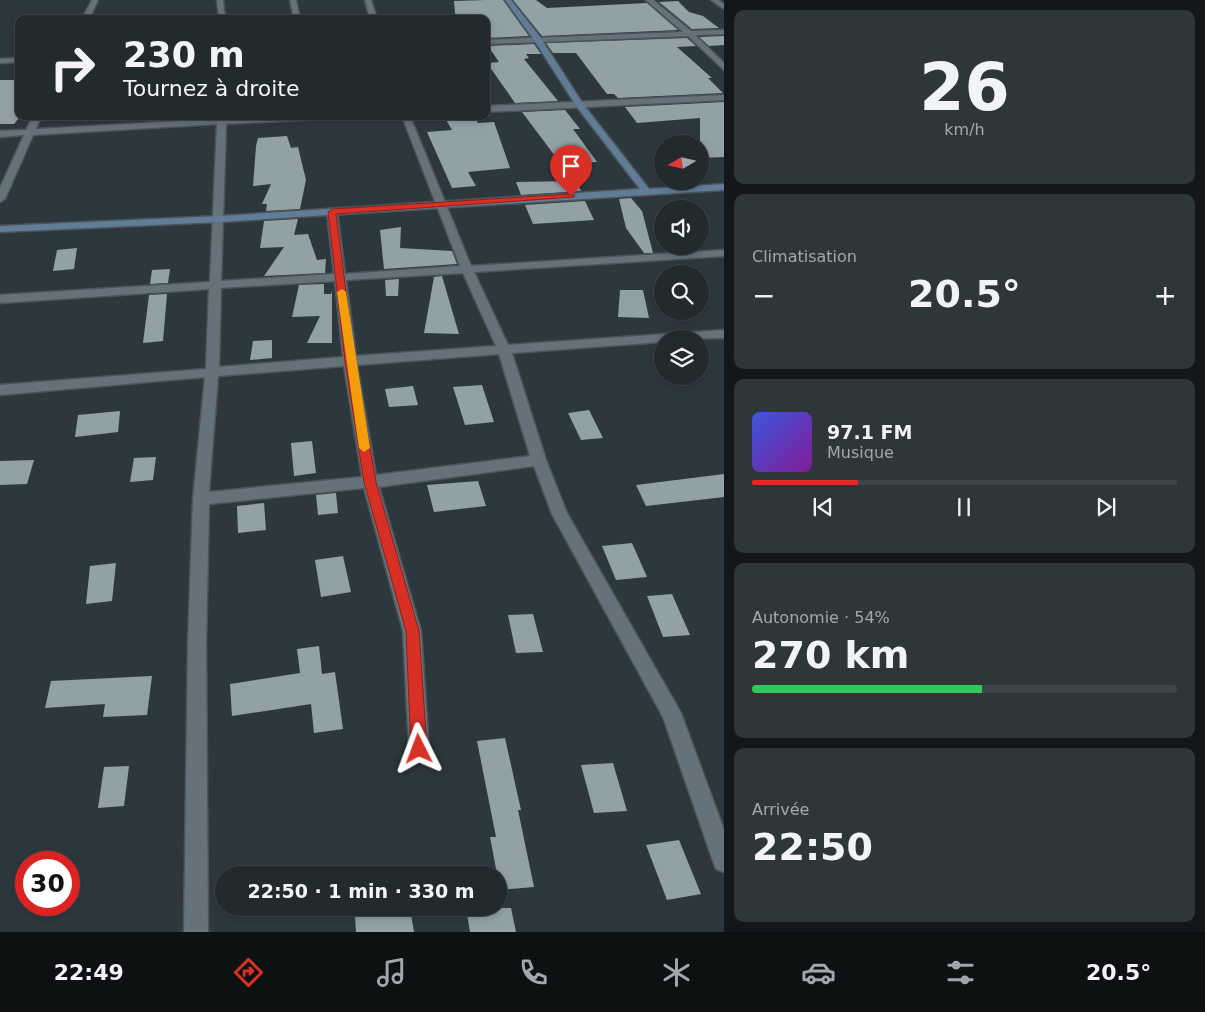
<!DOCTYPE html>
<html lang="fr">
<meta charset="utf-8">
<style>
:root{--surface:#222a2e;--page:#2e363a;--text:#f1f3f6;--muted:#a2a7aa;--line:#3f464a;--accent:#d93025}
body{margin:0;font-family:"DejaVu Sans",sans-serif;background:var(--page);color:var(--text);height:100vh;display:flex;flex-direction:column;font-size:19px;white-space:nowrap}
*{box-sizing:border-box;margin:0}
p{font-size:16px;color:var(--muted)}
.icon{flex:none;width:28px;height:28px;fill:none;stroke:currentColor;stroke-width:2;stroke-linecap:round;stroke-linejoin:round}
.map{position:relative;flex:1;overflow:hidden}
.sheet{display:flex;flex-direction:column;gap:10px;padding:10px;background:#131719;width:481px}
.sheet>*{flex:none}
.banner{position:absolute;left:15px;top:15px;width:475px;height:105px;border-radius:10px;box-shadow:0 2px 8px #0003,0 0 0 1px var(--line);background:#222a2e;color:var(--text);overflow:hidden}
.needle{width:32px;rotate:261deg}
.fabs{position:absolute;left:654px;top:135px;display:grid;gap:10px}
.fabs a{display:grid;place-items:center;width:55px;height:55px;border-radius:50%;background:var(--surface);box-shadow:0 2px 8px #0003,0 0 0 1px var(--line);font-size:25px}
.speed{position:absolute;left:15px;top:851px;display:flex;gap:10px;font-size:25px;font-weight:700;text-align:center}
.speed>*{display:grid;place-content:center;width:65px;height:65px;border-radius:50%;background:var(--surface);box-shadow:0 2px 8px #0003,0 0 0 1px var(--line);line-height:1}
.speed .limit{border:8px solid #d22;background:#fff;color:#111}
.pin{position:absolute;display:grid;place-items:center;width:42px;height:42px;color:#fff;margin:-51px -21px;border-radius:50% 50% 50% 0;rotate:-45deg;box-shadow:0 0 5px #0007}
.pin .icon{rotate:45deg}
.me{position:absolute;width:55px;margin:-28px;rotate:357deg;stroke-linejoin:round;filter:drop-shadow(0 0 4px #0008)}
.turn{display:flex;align-items:center;gap:18px;height:105px;padding:0 25px;font-size:22px}
.turn .icon{width:65px;height:65px;stroke-width:2.5}
.turn b{display:block;font-size:35px;line-height:42px}
.big{font-size:38px;font-weight:600;line-height:1.1}
.sheet .card{flex:1;display:flex;flex-direction:column;justify-content:center;gap:8px;min-width:0;padding:0 18px;border-radius:10px;background:var(--page)}
.sheet .dial{align-items:center;gap:0}
.dial b{font-size:65px;line-height:1}
.song{display:flex;align-items:center;gap:15px}
.cover{width:60px;height:60px;border-radius:8px;background:linear-gradient(135deg,hsl(230 70% 55%),hsl(290 70% 35%))}
.played{height:5px;border-radius:2px;background:linear-gradient(90deg,var(--accent) 25%,var(--line) 25%)}
.keys{display:flex;justify-content:space-around;direction:ltr}
.heat{display:flex;justify-content:space-between;align-items:center;font-size:28px;direction:ltr}
.charge{height:8px;border-radius:4px;background:linear-gradient(90deg,#34c759 54%,var(--line) 0)}
.trip{position:absolute;left:215px;top:866px;width:292px;height:50px;border-radius:25px;background:var(--surface);box-shadow:0 2px 8px #0003,0 0 0 1px var(--line);font-weight:600;line-height:50px;text-align:center}
.menu{display:flex;height:80px;justify-content:space-around;align-items:center;background:#0e1112;color:var(--muted)}
.menu .icon{width:35px;height:35px}
.menu .selected{color:var(--accent)}
.menu b{font-size:22px;color:var(--text)}
main{display:flex;flex:1;min-height:0}
.map>svg:first-child{display:block}
.building{fill:#91a1a4}
.lines{fill:none;stroke-linecap:round;stroke-linejoin:round}
.street-casing{stroke:#4b5459;stroke-width:3}
.secondary-casing{stroke:#4b5459;stroke-width:3}
.street{fill:#667279;fill-rule:evenodd}
.secondary{fill:#617c97;fill-rule:evenodd}
.route{fill:#d93025;stroke:#8d1f18}
.slow{fill:#f59e0b}
</style>
<main>
<div class="map">
<svg width="724" height="932" viewBox="0 0 724 932">
<rect width="100%" height="100%" fill="#2d383e"/>
<g class="building">
<path d="M485,0H503L529,36L486,38V19H458L455,13L454,1Z"/>
<path d="M513,0H536L547,8L647,3L678,30L542,36Z"/>
<path d="M678,1L689,12L703,16L719,28L692,29L659,2Z"/>
<path d="M724,36V45L709,46L699,37Z"/>
<path d="M687,38L696,46L677,47L712,78H708L723,93L618,98L614,94H607L576,53H553L546,43Z"/>
<path d="M534,44L541,54H526L529,58L524,59L558,101L515,103L487,63L499,62L488,46Z"/>
<path d="M0,80H19V118L14,124H0Z"/>
<path d="M724,102V157L700,158V118L637,123L625,107Z"/>
<path d="M565,110L580,129H573L597,162L561,164L522,112Z"/>
<path d="M474,116L478,123L494,122L510,168L468,172L476,186L452,188L427,132L452,130L445,118Z"/>
<path d="M287,136L291,148L298,147L306,180L300,209L266,211L267,204H262L271,184L253,186L256,146L258,138Z"/>
<path d="M576,181L581,191L521,195L516,182Z"/>
<path d="M631,198L642,211L653,253H644L626,228L619,199Z"/>
<path d="M585,201L594,220L533,224L525,205Z"/>
<path d="M298,219L294,235L308,234L317,260L326,259L325,273L264,276L284,247L260,248L264,221Z"/>
<path d="M401,227L400,248L452,251L457,264L384,269L380,230Z"/>
<path d="M77,248L74,269L53,271L57,250Z"/>
<path d="M170,269L168,283L150,284L152,270Z"/>
<path d="M442,276L459,334L424,333L434,277Z"/>
<path d="M399,279L398,296H386L385,280Z"/>
<path d="M324,284V294H331L332,291V343H307L320,316L292,317L299,285Z"/>
<path d="M620,290H643L649,318L618,317Z"/>
<path d="M167,294L163,341L143,343L149,295Z"/>
<path d="M272,340V358L250,360L253,341Z"/>
<path d="M482,385L494,422L465,425L453,387Z"/>
<path d="M413,386L418,405L389,407L385,389Z"/>
<path d="M589,410L603,438L581,440L568,413Z"/>
<path d="M120,411L118,432L75,437L78,415Z"/>
<path d="M312,441L316,473L294,476L291,443Z"/>
<path d="M156,457L153,480L130,482L134,458Z"/>
<path d="M34,460L27,484L0,485V461Z"/>
<path d="M724,474V497L646,506L636,485Z"/>
<path d="M478,481L486,506L434,512L427,485Z"/>
<path d="M336,493L338,513L318,515L316,495Z"/>
<path d="M264,503L266,530L238,533L237,506Z"/>
<path d="M632,543L647,577L616,580L602,546Z"/>
<path d="M343,556L351,592L321,597L315,560Z"/>
<path d="M116,563L112,601L86,604L90,566Z"/>
<path d="M672,594L690,635L663,637L647,596Z"/>
<path d="M533,614L543,652L516,653L508,615Z"/>
<path d="M319,646L322,674L335,672L343,729L314,733L311,704L232,716L230,684L300,673L297,649Z"/>
<path d="M152,676L147,715L103,717L105,704L45,708L51,681Z"/>
<path d="M505,738L521,810H518L534,887L500,890L490,837H496L477,741Z"/>
<path d="M613,763L627,811L594,813L581,765Z"/>
<path d="M129,766L124,806L98,808L104,767Z"/>
<path d="M679,840L701,894L667,900L646,845Z"/>
<path d="M410,908L414,932H356L355,916Z"/>
<path d="M466,908H511L516,932H470Z"/>
</g>
<g class="lines">
<g class="street-casing">
<g id="street">
<path d="M92,0H98L89,19H82Z"/>
<path d="M217,0H223L225,19H219Z"/>
<path d="M290,0H296L300,19H294Z"/>
<path d="M365,0H371L377,19H370Z"/>
<path d="M646,0H653L691,31L724,30V34L695,35L724,63V70L688,36L486,44V40L683,32Z"/>
<path d="M711,0H718L724,4V9Z"/>
<path d="M19,58V62L0,63V59Z"/>
<path d="M724,95V100L486,112V106Z"/>
<path d="M33,116H41L36,129L218,119V116H226V119L324,116L320,119L226,124L221,281L334,274L327,212L332,209L337,212L345,274L460,266L402,116H410L471,266L724,250V256L474,272L508,345L724,330V338L662,339V342L512,353L546,460L567,513L681,713L724,830V872L716,869L713,861L663,717L552,514L534,466L379,487L421,631L429,749L426,756L419,759L412,756L409,749L403,631L364,488L209,504L206,644L208,932H184L188,644L193,499L205,377L0,395V385L206,369L209,289L0,303V295L210,282L217,124L33,135L5,199L0,202V188L24,135L0,137V131L26,130ZM463,273L496,346L356,356L346,280ZM335,281L343,357L219,367L221,288ZM499,354L530,456L376,475L357,365ZM344,366L362,477L209,492L218,376Z"/>
</g>
</g>
<g class="secondary-casing">
<path id="secondary" d="M505,0H511L540,37L583,104L649,189L724,184V190L220,222L0,232V226L220,216L640,189L577,107L534,40Z"/>
</g>
<use href="#street" class="street"/>
<use href="#secondary" class="secondary"/>
</g>
<path class="route" d="M571,194L575,196L574,197L336,214L355,361L376,482L419,631L427,749L425,754L419,756L414,754L411,749L406,631L364,482L345,361L328,212L332,209Z"/>
<path class="slow" d="M342,289L346,292L370,448L364,452L359,448L337,292Z"/>
</svg>
<div class="fabs">
<a><svg class="needle" viewBox="-14 -14 28 28"><path d="M0-13l5 13h-10z" fill="#e53935"/><path d="M0 13l5-13h-10z" fill="#a2a7aa"/></svg></a>
<a><svg class="icon" aria-label="sound" viewBox="0 0 24 24"><path d="M4 9h4l5-4v14l-5-4H4zM17 9q2 3 0 6"/></svg></a>
<a><svg class="icon" aria-label="search" viewBox="0 0 24 24"><circle cx="10" cy="10" r="6"/><path d="M15 15l6 6"/></svg></a>
<a><svg class="icon" aria-label="layers" viewBox="0 0 24 24"><path d="M12 4l9 5-9 5-9-5zM3 14l9 5 9-5"/></svg></a>
</div>
<div class="speed"><div class="limit">30</div></div>
<div class="pin" style="left:571px;top:196px;background:#d93025"><svg class="icon" aria-label="arrive" viewBox="0 0 24 24"><path d="M6 21V4h12l-3 4 3 4H6"/></svg></div>
<svg class="me" style="left:419px;top:749px" viewBox="-20 -20 40 40"><path d="M0-17L14 15 0 8-14 15z" fill="#d93025" stroke="#fff" stroke-width="4"/></svg>
<div class="trip">22:50 · 1 min · 330 m</div>
<div class="banner">
<div class="turn"><svg class="icon" aria-label="right" viewBox="0 0 24 24"><path d="M7 20v-9h11M14 6l5 5-5 5"/></svg><div><b>230 m</b>Tournez à droite</div></div>
</div>
</div>
<section class="sheet">
<div class="card dial"><b>26</b><p>km/h</p></div>
<div class="card"><p>Climatisation</p>
<div class="heat"><a>−</a><b class="big">20.5°</b><a>+</a></div>
</div>
<div class="card">
<div class="song"><i class="cover"></i><div><b>97.1 FM</b><p>Musique</p></div></div>
<div class="played"></div>
<div class="keys"><svg class="icon" aria-label="previous" viewBox="0 0 24 24"><path d="M18 5L8 12l10 7zM5 5v14"/></svg><svg class="icon" aria-label="pause" viewBox="0 0 24 24"><path d="M8 5v14M16 5v14"/></svg><svg class="icon" aria-label="next" viewBox="0 0 24 24"><path d="M6 5l10 7-10 7zM19 5v14"/></svg></div>
</div>
<div class="card"><p>Autonomie · 54%</p><b class="big">270 km</b><div class="charge"></div></div>
<div class="card"><p>Arrivée</p><b class="big">22:50</b></div>
</section>
</main>
<nav class="menu">
<b>22:49</b>
<svg class="icon selected" aria-label="directions" viewBox="0 0 24 24"><path d="M12 3l9 9-9 9-9-9zM9 14v-3h6M13 9l2 2-2 2"/></svg>
<svg class="icon" aria-label="music" viewBox="0 0 24 24"><path d="M9 18V5l10-2v13"/><circle cx="6" cy="18" r="3"/><circle cx="16" cy="16" r="3"/></svg>
<svg class="icon" aria-label="phone" viewBox="0 0 24 24"><path d="M5 4h4l2 5-3 2q2 4 5 5l2-3 5 2v4C11 20 4 13 5 4z"/></svg>
<svg class="icon" aria-label="climate" viewBox="0 0 24 24"><path d="M12 3v18M4 7l16 10M4 17L20 7"/></svg>
<svg class="icon" aria-label="car" viewBox="0 0 24 24"><path d="M5 17H2v-5l4-1 3-4h7l3 4 3 1v5h-3M9 17h6M6 11h13"/><circle cx="7" cy="17" r="2"/><circle cx="17" cy="17" r="2"/></svg>
<svg class="icon" aria-label="filters" viewBox="0 0 24 24"><path d="M4 7h16M4 17h16"/><circle cx="9" cy="7" r="2"/><circle cx="15" cy="17" r="2"/></svg>
<b>20.5°</b>
</nav>
